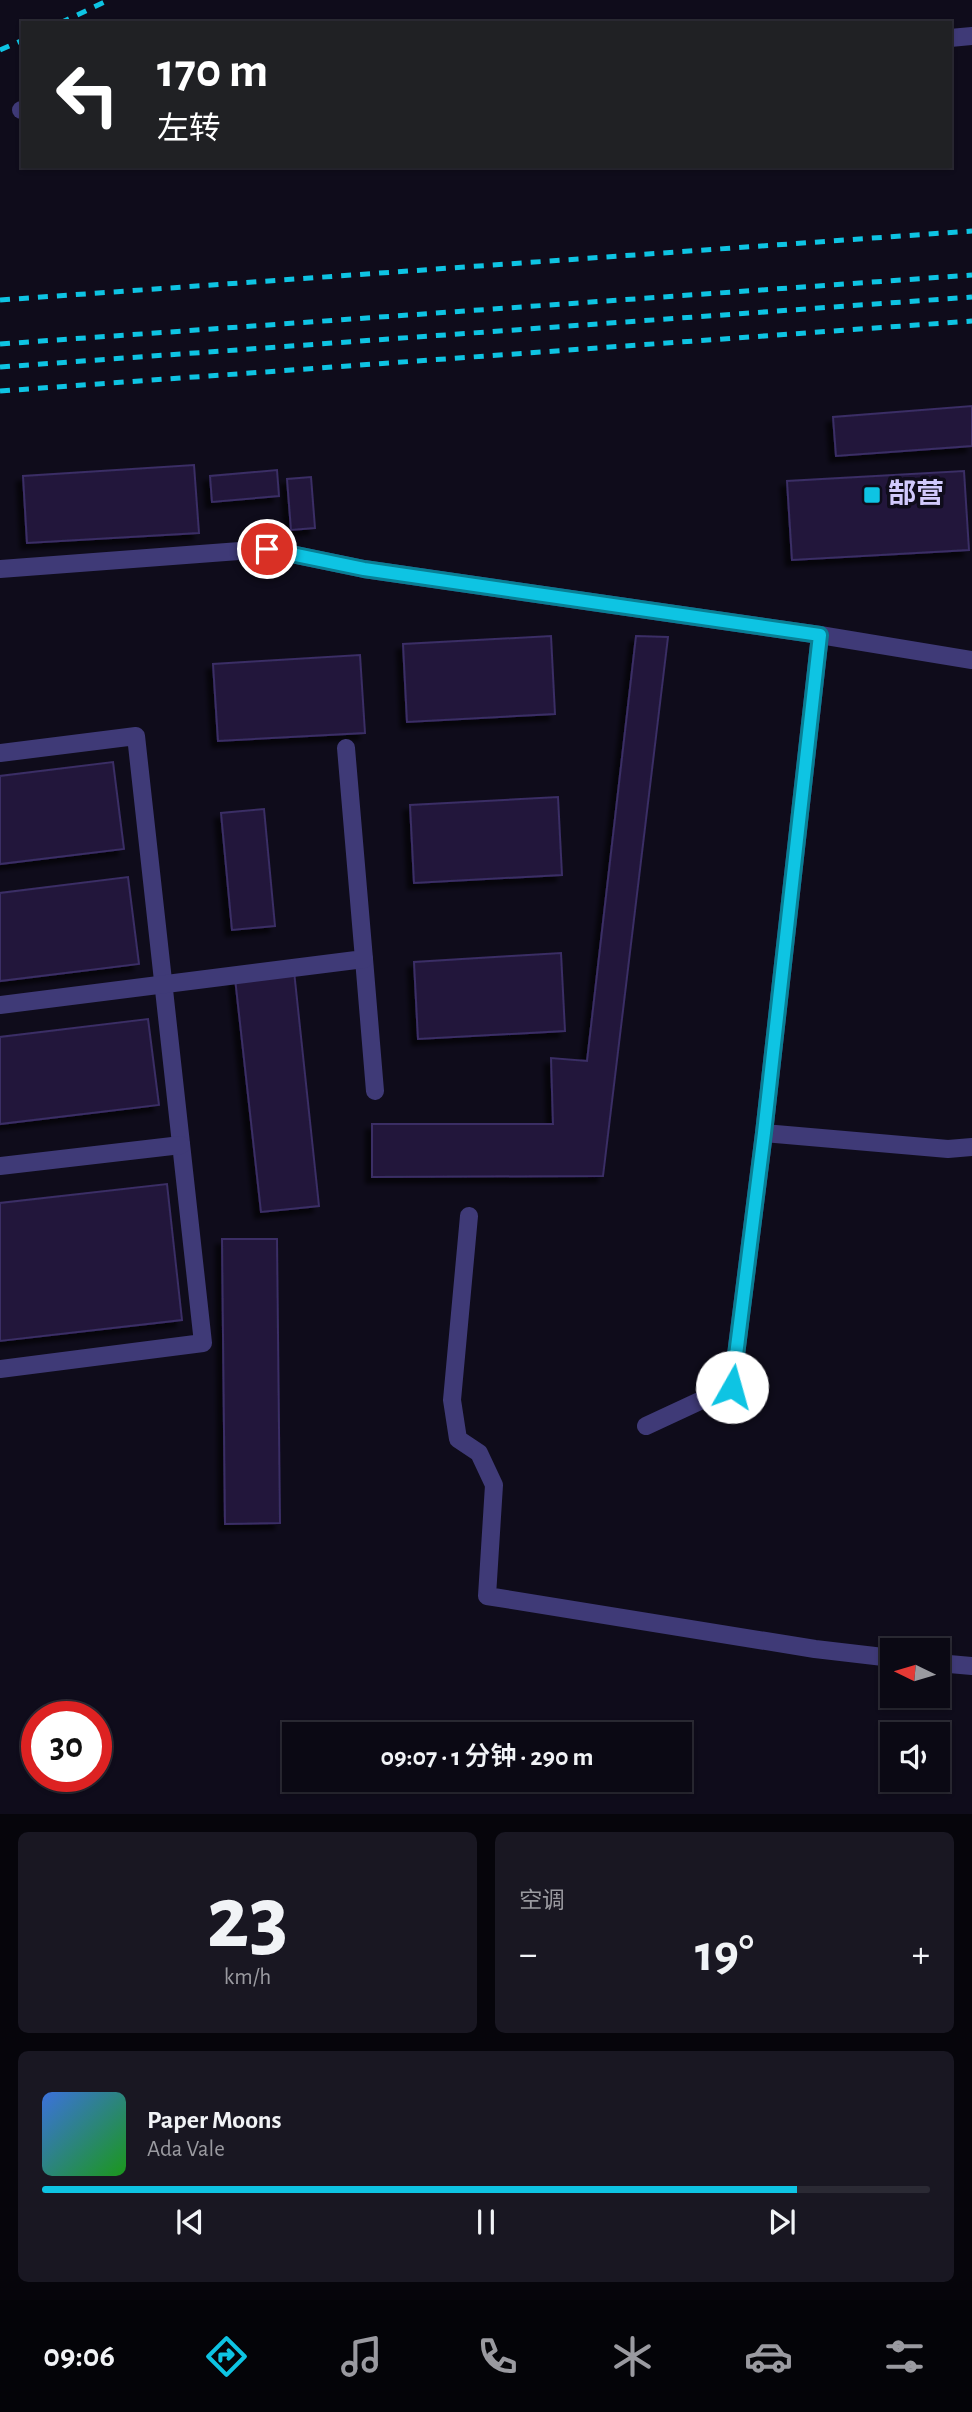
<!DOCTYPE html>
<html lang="zh">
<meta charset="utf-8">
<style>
:root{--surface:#0b0914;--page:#191722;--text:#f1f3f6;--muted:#9a9aa0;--line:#2b2a34;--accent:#0ec4e3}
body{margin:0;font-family:"Alegreya Sans","Noto Sans SC",sans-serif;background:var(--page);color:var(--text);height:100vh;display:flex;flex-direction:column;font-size:26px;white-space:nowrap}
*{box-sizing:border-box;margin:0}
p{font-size:23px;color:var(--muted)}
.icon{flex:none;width:38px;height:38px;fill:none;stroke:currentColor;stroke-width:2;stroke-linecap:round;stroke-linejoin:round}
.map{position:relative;height:1814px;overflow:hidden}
.details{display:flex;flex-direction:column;gap:18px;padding:18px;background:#06050b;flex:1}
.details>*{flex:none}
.hud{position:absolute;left:21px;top:21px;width:931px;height:147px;border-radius:0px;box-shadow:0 2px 5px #0004,0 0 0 2px var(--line);background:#202124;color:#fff;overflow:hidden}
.needle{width:46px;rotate:275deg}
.controls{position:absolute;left:880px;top:1638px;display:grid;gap:14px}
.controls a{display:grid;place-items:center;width:70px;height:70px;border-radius:0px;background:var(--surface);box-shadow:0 2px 5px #0004,0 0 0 2px var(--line);font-size:35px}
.speed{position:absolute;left:21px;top:1701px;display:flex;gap:14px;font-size:35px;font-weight:700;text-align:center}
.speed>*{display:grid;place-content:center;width:91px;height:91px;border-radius:50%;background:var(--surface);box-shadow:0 2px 5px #0004,0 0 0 2px var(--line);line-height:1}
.speed .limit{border:10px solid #d22;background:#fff;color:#111}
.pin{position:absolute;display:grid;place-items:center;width:60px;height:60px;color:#fff;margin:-30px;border:4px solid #fff;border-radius:50%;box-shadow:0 2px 7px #0007}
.me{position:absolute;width:77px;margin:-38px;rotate:7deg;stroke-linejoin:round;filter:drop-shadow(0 0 5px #0008)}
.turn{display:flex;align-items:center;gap:24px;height:147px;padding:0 21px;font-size:32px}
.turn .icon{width:91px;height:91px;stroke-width:2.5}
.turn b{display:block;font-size:49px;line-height:60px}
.big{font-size:52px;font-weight:600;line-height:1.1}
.details .card{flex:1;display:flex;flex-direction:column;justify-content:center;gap:10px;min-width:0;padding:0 24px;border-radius:10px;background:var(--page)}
.details .dial{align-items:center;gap:0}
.dial b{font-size:91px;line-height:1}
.song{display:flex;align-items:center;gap:21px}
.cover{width:84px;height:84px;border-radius:10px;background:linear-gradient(135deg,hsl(220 70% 55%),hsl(120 70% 35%))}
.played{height:7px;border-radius:4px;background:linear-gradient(90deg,var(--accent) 85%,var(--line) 85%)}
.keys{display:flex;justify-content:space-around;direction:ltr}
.heat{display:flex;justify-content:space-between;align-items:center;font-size:38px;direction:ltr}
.details .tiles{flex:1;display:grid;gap:18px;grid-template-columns:1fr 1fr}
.card:last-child{grid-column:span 2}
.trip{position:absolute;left:282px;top:1722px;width:410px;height:70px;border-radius:0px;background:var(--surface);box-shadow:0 2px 5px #0004,0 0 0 2px var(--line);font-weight:600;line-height:70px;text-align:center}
.tab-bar{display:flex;height:112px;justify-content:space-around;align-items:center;background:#040408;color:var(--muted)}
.tab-bar .icon{width:49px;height:49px}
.tab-bar .active{color:var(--accent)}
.tab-bar b{font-size:32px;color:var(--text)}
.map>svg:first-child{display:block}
.building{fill:#21193a;stroke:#3a2d65;stroke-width:2;filter:url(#shadow)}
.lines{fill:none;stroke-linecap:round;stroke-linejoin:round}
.minor{stroke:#3f3a77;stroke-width:18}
.rail{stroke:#0ec4e3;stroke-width:5;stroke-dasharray:10 9;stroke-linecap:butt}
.route-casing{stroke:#097f94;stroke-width:18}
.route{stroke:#0ec4e3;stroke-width:12}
.poi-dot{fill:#0ec4e3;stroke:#0f0c1b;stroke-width:2.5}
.labels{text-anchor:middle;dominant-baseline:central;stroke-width:7;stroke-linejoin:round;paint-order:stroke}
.poi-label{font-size:28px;font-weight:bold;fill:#d1c9fc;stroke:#0f0c1b;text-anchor:start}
</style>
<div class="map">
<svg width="972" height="1814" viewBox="0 0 972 1814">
<defs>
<filter id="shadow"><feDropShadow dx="-6" dy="6" stdDeviation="2" flood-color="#0009"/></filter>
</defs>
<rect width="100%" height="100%" fill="#0f0c1b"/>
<g class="building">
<path d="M972,406V446L836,456L833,417Z"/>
<path d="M194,465L199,533L27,543L23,476Z"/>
<path d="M277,470L279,496L212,502L210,476Z"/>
<path d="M964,471L969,550L792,560L787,481Z"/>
<path d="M311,477L315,528L291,530L287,479Z"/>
<path d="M551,636L555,714L407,722L403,644Z"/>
<path d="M636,636L668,637L603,1176L372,1177V1124H553L551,1058L587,1061Z"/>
<path d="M360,655L365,733L218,741L213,664Z"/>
<path d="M113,762L124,849L0,864V776Z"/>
<path d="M558,797L562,875L414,883L410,805Z"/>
<path d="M264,809L275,926L232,930L221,813Z"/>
<path d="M128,877L139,964L0,981V893Z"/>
<path d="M561,953L565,1031L418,1039L414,962Z"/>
<path d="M294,971L319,1206L261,1212L235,978Z"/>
<path d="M148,1019L159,1105L0,1124V1037Z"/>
<path d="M167,1184L182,1320L0,1341V1203Z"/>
<path d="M222,1239H277L280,1523L225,1524Z"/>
</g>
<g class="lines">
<g class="minor">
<path d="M950,38L972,36"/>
<path d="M21,110H23"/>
<path d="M0,569L267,549L364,569L820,635L972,660"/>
<path d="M0,753L136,736L203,1343L0,1369"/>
<path d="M364,959L375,1091"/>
<path d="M0,1005L364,959L346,748"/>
<path d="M764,1133L948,1149L972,1147"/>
<path d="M0,1166L181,1145"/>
<path d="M469,1216L452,1400L458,1439L479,1453L494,1485L487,1596L815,1649L892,1658"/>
<path d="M646,1426L732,1386L764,1133L820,635"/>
<path d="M938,1663L972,1666"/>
</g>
<g class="rail">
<path d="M60,23L109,0"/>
<path d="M0,50L23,40"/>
<path d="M0,300L972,231"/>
<path d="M0,344L972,275"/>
<path d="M0,367L972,297"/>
<path d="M0,391L972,321"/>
</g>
</g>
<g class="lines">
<g class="route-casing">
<path id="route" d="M267,549L364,569L820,635L764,1133L732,1387"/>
</g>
<use href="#route" class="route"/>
</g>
<rect class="poi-dot" x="863" y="486" width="18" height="18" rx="3.5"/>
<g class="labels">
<g class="poi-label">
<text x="888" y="495">郜营</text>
</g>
</g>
</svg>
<div class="controls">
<a><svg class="needle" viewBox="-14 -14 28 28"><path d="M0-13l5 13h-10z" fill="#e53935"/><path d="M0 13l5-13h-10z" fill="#9a9aa0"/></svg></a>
<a><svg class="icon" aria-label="sound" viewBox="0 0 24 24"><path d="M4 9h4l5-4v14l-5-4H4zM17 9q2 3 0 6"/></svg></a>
</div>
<div class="speed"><div class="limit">30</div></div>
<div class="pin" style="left:267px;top:549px;background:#d93025"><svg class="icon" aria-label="arrive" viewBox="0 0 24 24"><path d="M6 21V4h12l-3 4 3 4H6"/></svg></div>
<svg class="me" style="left:732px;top:1387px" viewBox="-20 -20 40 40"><circle r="19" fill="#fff"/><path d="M0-13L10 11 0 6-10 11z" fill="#0ec4e3"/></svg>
<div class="trip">09:07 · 1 分钟 · 290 m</div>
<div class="hud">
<div class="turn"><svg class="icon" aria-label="left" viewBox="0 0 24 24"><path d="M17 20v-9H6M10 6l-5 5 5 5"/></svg><div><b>170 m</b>左转</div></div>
</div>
</div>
<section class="details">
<div class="tiles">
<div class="card dial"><b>23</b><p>km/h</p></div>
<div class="card"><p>空调</p>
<div class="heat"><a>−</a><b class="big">19°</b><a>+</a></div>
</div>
<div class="card">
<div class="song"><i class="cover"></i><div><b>Paper Moons</b><p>Ada Vale</p></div></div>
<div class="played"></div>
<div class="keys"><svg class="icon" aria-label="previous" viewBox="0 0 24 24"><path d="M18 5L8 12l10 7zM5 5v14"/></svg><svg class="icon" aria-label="pause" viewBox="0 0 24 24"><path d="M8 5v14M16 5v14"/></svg><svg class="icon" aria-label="next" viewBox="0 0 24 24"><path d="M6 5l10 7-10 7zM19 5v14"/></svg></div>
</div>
</div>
</section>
<nav class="tab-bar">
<b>09:06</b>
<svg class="icon active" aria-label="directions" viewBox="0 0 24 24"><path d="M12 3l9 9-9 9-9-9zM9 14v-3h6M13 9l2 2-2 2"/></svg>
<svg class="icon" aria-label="music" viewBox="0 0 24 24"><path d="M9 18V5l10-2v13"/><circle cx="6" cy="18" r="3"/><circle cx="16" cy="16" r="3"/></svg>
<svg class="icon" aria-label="phone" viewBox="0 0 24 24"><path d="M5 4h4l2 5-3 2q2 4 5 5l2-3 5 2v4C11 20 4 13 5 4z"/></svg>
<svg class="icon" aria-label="climate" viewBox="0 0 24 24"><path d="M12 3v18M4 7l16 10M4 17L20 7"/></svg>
<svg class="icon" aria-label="car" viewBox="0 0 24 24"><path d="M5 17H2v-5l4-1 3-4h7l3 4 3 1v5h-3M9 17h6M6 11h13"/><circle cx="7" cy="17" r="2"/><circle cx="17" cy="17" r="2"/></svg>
<svg class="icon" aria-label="filters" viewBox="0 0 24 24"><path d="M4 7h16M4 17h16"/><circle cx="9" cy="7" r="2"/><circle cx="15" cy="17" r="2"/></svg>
</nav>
